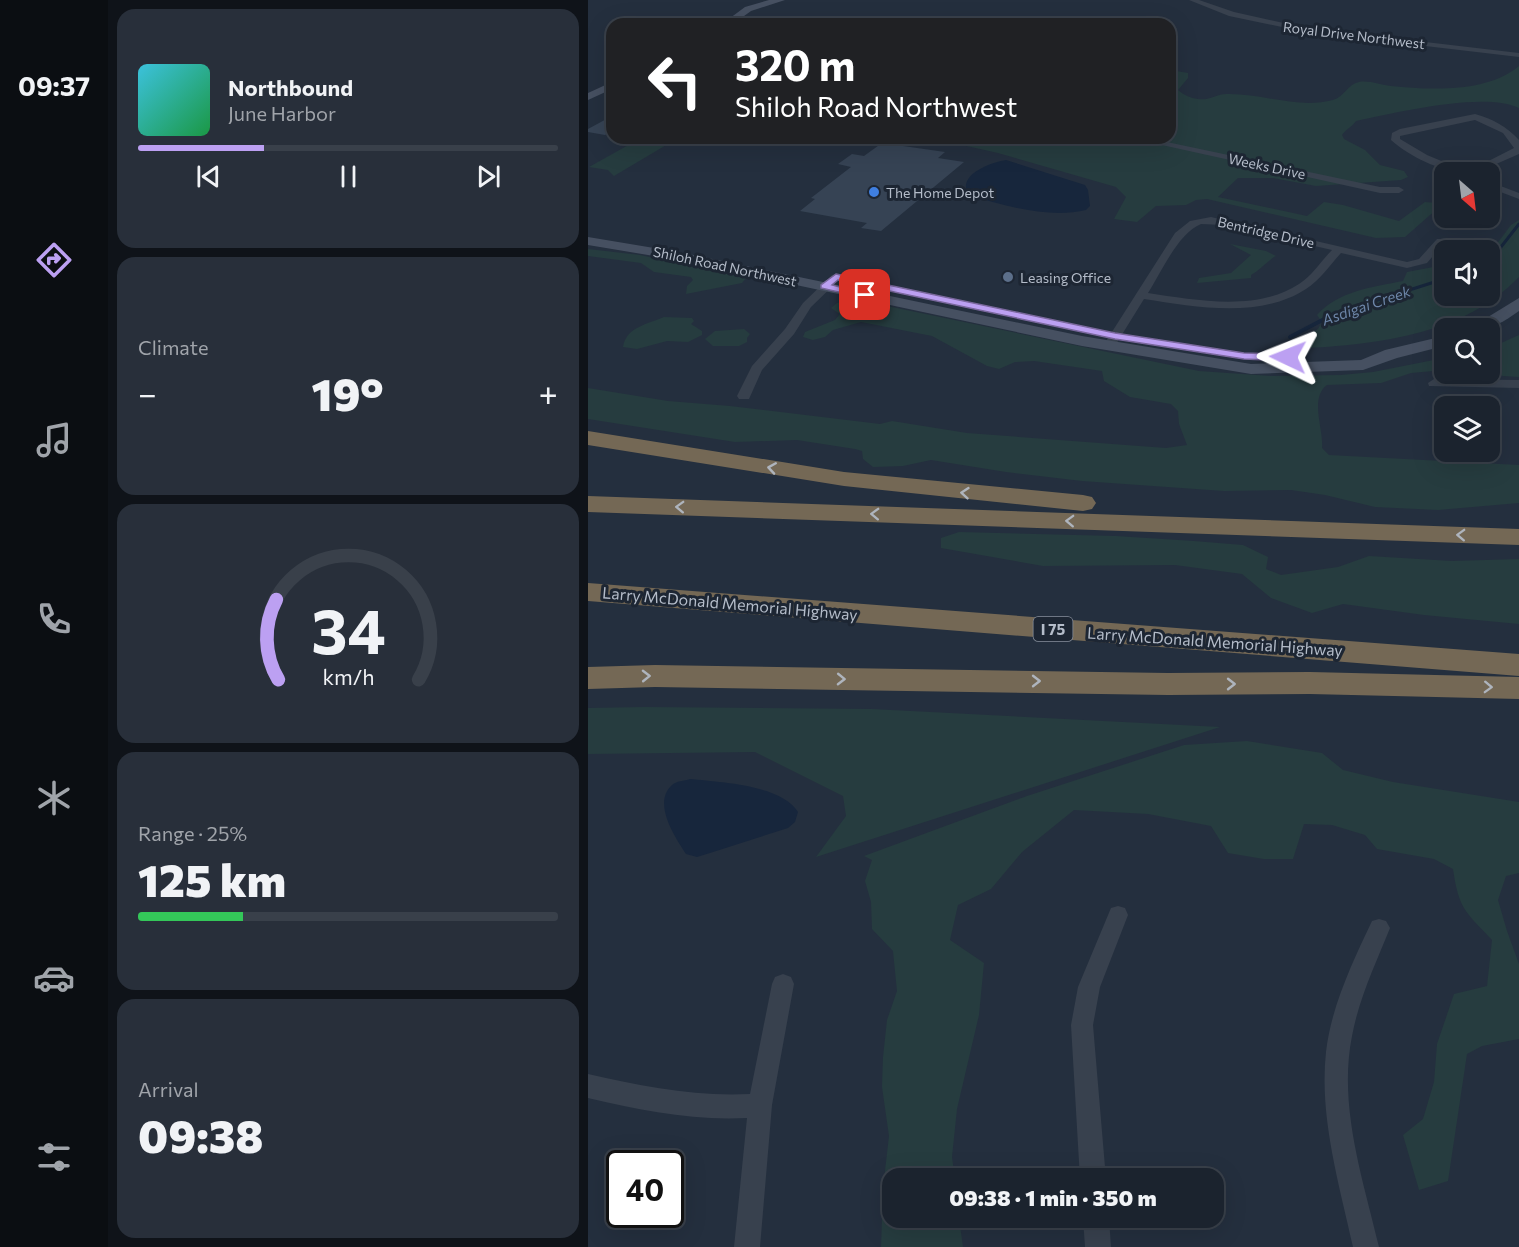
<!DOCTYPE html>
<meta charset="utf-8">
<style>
:root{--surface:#1b232e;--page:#282f3a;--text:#f1f3f6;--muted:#a0a4aa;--line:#39404a;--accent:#bca0f2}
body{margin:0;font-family:Commissioner,sans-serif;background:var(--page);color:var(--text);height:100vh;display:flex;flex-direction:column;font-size:22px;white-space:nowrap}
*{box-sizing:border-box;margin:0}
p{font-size:20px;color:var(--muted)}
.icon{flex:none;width:33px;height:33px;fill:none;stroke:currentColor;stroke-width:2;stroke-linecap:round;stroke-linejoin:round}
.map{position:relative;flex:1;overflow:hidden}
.panel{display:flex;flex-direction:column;gap:9px;padding:9px;background:#0f1319;width:480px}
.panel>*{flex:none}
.guide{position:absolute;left:18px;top:18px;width:570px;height:126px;border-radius:18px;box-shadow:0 6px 24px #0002,0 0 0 2px var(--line);background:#202124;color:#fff;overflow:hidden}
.needle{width:39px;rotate:152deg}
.buttons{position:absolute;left:846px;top:162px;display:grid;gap:12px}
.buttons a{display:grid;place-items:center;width:66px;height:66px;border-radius:12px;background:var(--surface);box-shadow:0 6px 24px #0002,0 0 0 2px var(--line);font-size:30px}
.speed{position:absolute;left:18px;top:1150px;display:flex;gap:12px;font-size:30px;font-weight:700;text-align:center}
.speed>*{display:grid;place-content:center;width:78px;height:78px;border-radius:50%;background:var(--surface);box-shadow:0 6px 24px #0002,0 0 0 2px var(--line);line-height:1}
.speed .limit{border:3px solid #111;border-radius:9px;background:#fff;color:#111}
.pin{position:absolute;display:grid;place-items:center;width:51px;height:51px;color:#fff;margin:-26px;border-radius:12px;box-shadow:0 3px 9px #0006}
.me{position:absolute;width:66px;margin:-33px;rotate:272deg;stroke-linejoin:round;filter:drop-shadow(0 0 4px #0008)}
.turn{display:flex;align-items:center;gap:21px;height:126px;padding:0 30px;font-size:27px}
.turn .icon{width:78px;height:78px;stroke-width:2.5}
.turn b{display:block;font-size:42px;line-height:51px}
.big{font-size:45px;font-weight:800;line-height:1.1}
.panel .tile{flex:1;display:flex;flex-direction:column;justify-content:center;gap:9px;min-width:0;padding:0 21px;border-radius:18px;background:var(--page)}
.panel .dial{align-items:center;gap:0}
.dial svg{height:156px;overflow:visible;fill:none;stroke:var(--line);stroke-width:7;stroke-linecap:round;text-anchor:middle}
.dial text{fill:var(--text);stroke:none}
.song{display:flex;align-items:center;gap:18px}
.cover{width:72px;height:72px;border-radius:9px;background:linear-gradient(135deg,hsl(190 70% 55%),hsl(140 70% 35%))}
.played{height:6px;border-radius:3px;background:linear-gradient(90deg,var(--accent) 30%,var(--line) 30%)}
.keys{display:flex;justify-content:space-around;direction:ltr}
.heat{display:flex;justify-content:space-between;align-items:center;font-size:33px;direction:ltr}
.charge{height:9px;border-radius:4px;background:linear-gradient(90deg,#34c759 25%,var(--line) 0)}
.trip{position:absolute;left:294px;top:1168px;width:342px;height:60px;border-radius:18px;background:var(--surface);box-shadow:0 6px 24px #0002,0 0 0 2px var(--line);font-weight:800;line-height:60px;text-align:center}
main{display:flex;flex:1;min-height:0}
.tabs{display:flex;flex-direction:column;width:108px;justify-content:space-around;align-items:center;background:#0b0e12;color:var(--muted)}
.tabs .icon{width:42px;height:42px}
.tabs .current{color:var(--accent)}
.tabs b{font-size:27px;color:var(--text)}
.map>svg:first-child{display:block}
.green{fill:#263c3f}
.water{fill:#17263c}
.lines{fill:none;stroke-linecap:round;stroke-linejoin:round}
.stream-far1{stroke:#17263c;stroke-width:3}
.stream{stroke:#17263c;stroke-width:4}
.building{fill:#364354}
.street{fill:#38414e;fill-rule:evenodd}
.secondary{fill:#465061;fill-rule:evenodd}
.highway{fill:#746855;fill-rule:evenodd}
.oneway{stroke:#aeb4bd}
.route{fill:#bca0f2;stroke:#7a689d;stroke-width:1.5}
.shop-dot{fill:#3f7fe0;stroke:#1d2633;stroke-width:2}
.service-dot{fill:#5c6f8a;stroke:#1d2633;stroke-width:2}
.labels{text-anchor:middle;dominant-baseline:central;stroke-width:6;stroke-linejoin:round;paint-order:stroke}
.far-street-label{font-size:14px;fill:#b4bcc9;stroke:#1d2633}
.far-poi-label{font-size:14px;fill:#b4bcc9;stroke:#1d2633;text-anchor:start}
.far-water-label{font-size:15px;font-style:italic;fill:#6d86a8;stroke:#1d2633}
.shield{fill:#1d2633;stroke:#878f9c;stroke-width:1.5}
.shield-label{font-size:15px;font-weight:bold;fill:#b4bcc9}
.street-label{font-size:16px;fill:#b4bcc9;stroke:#1d2633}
</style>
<main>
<nav class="tabs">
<b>09:37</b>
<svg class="icon current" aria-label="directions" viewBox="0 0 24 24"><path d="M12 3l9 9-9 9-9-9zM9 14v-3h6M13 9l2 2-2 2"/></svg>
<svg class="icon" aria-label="music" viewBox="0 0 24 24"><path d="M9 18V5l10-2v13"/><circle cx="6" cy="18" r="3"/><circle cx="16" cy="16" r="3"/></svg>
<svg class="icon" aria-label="phone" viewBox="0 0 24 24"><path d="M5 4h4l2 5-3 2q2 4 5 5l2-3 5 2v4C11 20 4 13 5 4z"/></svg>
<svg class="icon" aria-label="climate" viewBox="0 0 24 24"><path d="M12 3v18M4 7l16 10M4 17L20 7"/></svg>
<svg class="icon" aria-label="car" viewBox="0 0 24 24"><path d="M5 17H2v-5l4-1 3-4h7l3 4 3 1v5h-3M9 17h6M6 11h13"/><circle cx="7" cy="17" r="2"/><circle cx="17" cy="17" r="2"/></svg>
<svg class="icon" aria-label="filters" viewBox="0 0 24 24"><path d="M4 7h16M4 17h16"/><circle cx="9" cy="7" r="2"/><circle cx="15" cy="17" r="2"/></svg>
</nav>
<section class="panel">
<div class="tile">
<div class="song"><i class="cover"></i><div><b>Northbound</b><p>June Harbor</p></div></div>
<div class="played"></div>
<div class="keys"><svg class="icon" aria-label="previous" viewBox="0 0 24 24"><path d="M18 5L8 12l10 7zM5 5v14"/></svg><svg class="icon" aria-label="pause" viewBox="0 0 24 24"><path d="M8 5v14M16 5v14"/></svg><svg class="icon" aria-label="next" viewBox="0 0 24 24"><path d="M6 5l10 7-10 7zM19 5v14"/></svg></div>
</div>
<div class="tile"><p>Climate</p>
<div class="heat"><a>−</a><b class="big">19°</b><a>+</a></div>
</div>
<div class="tile dial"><svg viewBox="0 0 100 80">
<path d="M14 69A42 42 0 1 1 86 69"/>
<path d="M14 69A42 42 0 0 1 13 28" stroke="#bca0f2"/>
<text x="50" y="56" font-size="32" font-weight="700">34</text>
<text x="50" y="72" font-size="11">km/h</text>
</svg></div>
<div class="tile"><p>Range · 25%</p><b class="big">125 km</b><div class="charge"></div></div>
<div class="tile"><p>Arrival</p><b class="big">09:38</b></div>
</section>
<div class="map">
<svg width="931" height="1247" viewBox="0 0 931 1247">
<rect width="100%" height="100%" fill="#242f3e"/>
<g class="green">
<path d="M931,66V108C897,91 806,113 768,121C764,127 758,129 754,135L756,139L777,150L792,165L816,171L820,177L813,180L728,186L685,178H650L630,197L719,216L736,202L755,205L811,221L837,202L849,203L850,208L817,237L788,238L619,199L608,200L598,205L568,206L549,222L526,219L538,197L528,187L410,153L343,138H582V70L600,73V78L590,90C596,95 602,98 610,99C622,101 629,93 641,94C676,94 711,109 745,100C756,97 760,84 771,82C781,80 793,85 803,86C843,90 899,93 931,66Z"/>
<path d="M53,138H90L26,176L20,170L1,167Z"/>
<path d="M931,220V277C877,333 795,344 720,348L718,336L730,329L734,322L729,315C750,291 785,287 815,281L819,272L856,265V296H902V253L923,225Z"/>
<path d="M642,244L678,251L688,256C683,258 671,271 663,275V278L609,283L611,278L643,273L663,255Z"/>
<path d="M0,249L52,255L158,278L154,283L98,294L99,286L105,280L103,277L66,272L53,263L0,256Z"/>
<path d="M257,301H275L611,371L683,376L753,375L785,372L856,358V370L823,373L793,383L739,385C721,398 736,430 734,448L741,455L931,465V503L850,510L787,507L737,495L703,490L636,491L494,481L418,472L343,460L315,466L285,467L275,459L274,451L267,449L209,440L147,442L0,419V388L80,401L142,406L292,424L304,421L379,433L578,448L599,445L591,424L590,411L583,404L542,397L516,381L514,371L446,361L427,362L411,369L399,366L344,336L273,322L245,330L237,337L225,340L215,337L217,332L247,320L252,314L243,308L249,303Z"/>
<path d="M76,317L104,318L106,321L103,324L114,331V335L100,342L79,341L49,349L35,347C38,327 60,324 76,317Z"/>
<path d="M156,329L162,334L159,338V342L151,346H125L117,339L127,331Z"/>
<path d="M931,335V377L915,376L902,371V348Z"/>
<path d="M371,532L528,536L606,541L655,545L680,557L678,569L693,575L750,567L781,556L864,561L931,559V624L836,615L755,604L724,613L683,598L654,574L587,565L455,566L353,548V538Z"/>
<path d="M57,707L284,709L632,727L228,857L258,816L255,796L167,752L0,754V708Z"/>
<path d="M659,741L734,753L755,770L805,782L931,802V873L918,876L910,900L919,931L931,964V1039L894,1046L879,1054L860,1181L831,1190L815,1135L835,1119L846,1082L849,1044L866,994L899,986L904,940C877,911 871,910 865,869L846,859L789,849L777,835L744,825L716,824L705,859H676L640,853L623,826L560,814L486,810L434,852L403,889L370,905L362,940L396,963L391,1015L369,1109L364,1157L367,1179H304V1218H371L375,1247H293L295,1188L301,1136L294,1087L295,1057L299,1020L309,991L305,951L284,929L283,902L277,881L284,860L276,856L439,796L596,745Z"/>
</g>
<g class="water">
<path d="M418,160L497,185L500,190L502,206L498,210C462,219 416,206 381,195C367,175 404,162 418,160Z"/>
<path d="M102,779C132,782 194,785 210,812L207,822L200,828L122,853L109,857L98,854C87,837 64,803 84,785C88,781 96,781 102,779Z"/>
</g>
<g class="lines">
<g class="stream-far1">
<path d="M902,261L931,224"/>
<path d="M739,316L856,279"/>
</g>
<path class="stream" d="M702,337L744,315"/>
</g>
<g class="building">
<path d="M24,116V131L17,135L0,132V129Z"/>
<path d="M294,143L357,152L350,158L376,162L293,231L273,228L279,223L212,211L227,199L223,198L263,167L250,164L264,154L276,156Z"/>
</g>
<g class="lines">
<g class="street">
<path d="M601,0H611L646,12L718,28L931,53V57L718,32L641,16Z"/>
<path d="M887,114C905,119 918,126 931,140V154L890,172H879L926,148L915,133L887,120L812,136V139L839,155L875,170L876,172C853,172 821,156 803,140L804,133L812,129Z"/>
<path d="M542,138H560L792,187H811L816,190L811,193H792Z"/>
<path d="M902,182L931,193V199L902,188Z"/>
<path d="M623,217L819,262L831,259L849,239H857L858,241L839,263L819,268L753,253C742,265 732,280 718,289C672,319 608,307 556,299L525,349H517L515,346L587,233L602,221ZM613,224L636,225L744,250C733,261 724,276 711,284C669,312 607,300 560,293C573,273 590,233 613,224Z"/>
<path d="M248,274L254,277L252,279L223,307L206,334L174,370L161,399H151L149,396L164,366L197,329L215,303L244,275Z"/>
<path d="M846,379L931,380V388L841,386L840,383Z"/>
<path d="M530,906L537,908L540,915L512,987L505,1025L518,1179H492L483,1025L490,987L523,908Z"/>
<path d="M791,919L798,921L802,928C788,963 771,998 764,1036C750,1106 775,1179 791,1247H765C751,1183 731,1117 738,1052C743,1007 765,961 784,921Z"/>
<path d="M195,974L203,977L206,984L184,1105L172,1247H146L159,1118C105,1121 52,1110 0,1098V1074C54,1086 107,1097 162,1094L184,984L187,977Z"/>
<path d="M495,1218H521L523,1247H497Z"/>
</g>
<g class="secondary">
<path d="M181,0H197L163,11L145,24H134L157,7Z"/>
<path d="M24,82V89L0,100V93Z"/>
<path d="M0,237L96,253L494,336L663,364L773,360L797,350L856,336V346L809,358L775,370L663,374L494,346L96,261L0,245Z"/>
<path d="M931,298V311C914,323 903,330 882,328Z"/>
</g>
<g class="highway">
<path d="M0,431L256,472L495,495L504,497L508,503L504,509L495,511L256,486L0,445Z"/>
<path d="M0,496L931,529V545L0,512Z"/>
<path d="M0,583L931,654V676L0,601Z"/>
<path d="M67,665L580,673L722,672L931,677V699L722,694L580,695L67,687L0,689V667Z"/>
</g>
</g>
<defs><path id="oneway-chevron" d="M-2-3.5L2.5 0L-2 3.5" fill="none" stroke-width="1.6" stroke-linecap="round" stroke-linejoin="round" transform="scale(1.5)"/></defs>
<g class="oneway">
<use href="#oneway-chevron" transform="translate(184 468) rotate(-171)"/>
<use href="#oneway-chevron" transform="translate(377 493) rotate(-175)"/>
<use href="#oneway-chevron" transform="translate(92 507) rotate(-178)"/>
<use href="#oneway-chevron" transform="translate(287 514) rotate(-178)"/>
<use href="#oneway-chevron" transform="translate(482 521) rotate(-178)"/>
<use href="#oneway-chevron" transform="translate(873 535) rotate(-178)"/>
<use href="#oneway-chevron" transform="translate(58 676) rotate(-1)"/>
<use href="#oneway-chevron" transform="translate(253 679) rotate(1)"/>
<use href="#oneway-chevron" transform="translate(448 681)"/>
<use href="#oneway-chevron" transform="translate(643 684)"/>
<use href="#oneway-chevron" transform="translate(900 687) rotate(2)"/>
</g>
<path class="route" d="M248,274L527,333L656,353L700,354L705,357L700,361L656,359L527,339L250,280L244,285L282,295L277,298L233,288V285Z"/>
<circle class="shop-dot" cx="286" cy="192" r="6"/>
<circle class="service-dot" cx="420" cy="277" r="6"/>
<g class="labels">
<g class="far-street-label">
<text transform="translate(766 35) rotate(7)">Royal Drive Northwest</text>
<text transform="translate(679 166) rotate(12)">Weeks Drive</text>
<text transform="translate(678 232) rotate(13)">Bentridge Drive</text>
<text transform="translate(137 266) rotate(12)">Shiloh Road Northwest</text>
</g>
<g class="far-poi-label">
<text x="298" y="192">The Home Depot</text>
<text x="432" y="277">Leasing Office</text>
</g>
<g class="far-water-label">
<text transform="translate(778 305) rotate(-19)">Asdigai Creek</text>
</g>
<rect class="shield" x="445.5" y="617" width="39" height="24" rx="4.5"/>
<g class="shield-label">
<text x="465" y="629">I 75</text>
</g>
<g class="street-label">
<text transform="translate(142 603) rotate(5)">Larry McDonald Memorial Highway</text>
<text transform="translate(627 641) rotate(4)">Larry McDonald Memorial Highway</text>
</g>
</g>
</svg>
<div class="buttons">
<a><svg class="needle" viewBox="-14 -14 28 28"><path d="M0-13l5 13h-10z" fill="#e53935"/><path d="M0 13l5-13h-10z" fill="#a0a4aa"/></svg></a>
<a><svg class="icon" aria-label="sound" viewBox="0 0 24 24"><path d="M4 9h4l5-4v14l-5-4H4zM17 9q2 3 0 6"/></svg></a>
<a><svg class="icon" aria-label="search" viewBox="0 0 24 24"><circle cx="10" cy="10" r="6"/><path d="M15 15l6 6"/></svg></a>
<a><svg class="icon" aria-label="layers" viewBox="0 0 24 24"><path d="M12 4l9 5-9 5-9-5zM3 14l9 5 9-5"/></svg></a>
</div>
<div class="speed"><div class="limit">40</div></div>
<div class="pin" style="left:277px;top:295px;background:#d93025"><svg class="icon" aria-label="arrive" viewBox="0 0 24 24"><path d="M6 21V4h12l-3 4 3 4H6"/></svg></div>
<svg class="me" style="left:700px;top:357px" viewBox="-20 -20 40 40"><path d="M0-17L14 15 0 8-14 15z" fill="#bca0f2" stroke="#fff" stroke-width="4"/></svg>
<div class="trip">09:38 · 1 min · 350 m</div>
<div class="guide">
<div class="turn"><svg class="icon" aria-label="left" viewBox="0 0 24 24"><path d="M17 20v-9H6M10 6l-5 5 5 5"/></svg><div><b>320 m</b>Shiloh Road Northwest</div></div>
</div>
</div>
</main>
